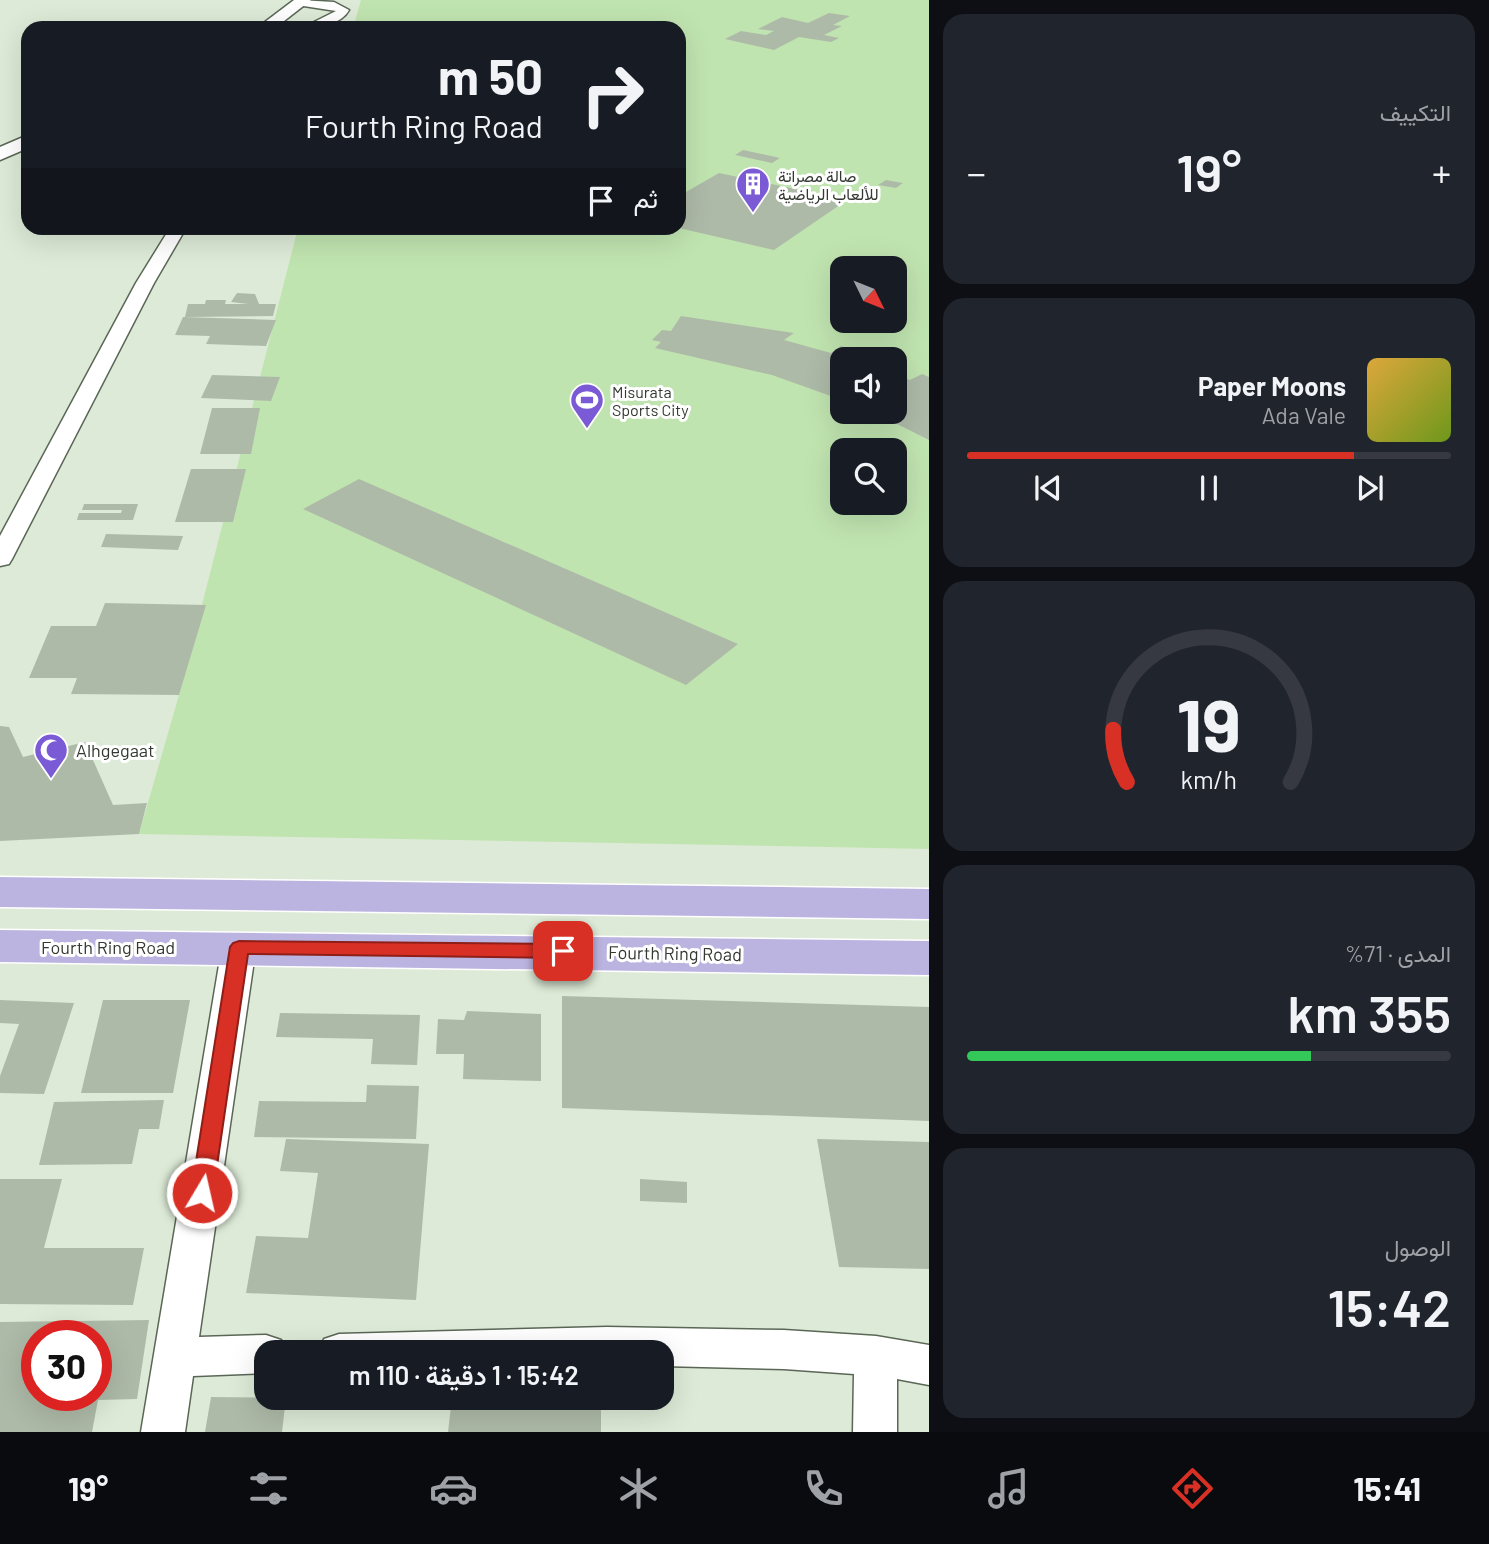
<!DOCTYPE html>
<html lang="ar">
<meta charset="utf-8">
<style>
:root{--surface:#171b24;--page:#20242c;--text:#f1f3f6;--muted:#9ea1a6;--line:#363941;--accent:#d93025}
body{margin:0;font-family:Barlow,Vazirmatn,sans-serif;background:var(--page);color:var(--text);direction:rtl;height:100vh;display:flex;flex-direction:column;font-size:26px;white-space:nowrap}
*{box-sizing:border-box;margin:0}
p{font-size:23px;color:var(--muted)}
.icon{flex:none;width:38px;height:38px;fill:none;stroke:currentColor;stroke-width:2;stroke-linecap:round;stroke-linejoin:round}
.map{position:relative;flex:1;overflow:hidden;direction:ltr}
.sheet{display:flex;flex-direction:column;gap:14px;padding:14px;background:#0d0f14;width:560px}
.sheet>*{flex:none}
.guide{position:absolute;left:21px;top:21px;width:665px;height:214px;border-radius:21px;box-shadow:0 7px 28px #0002;direction:rtl;background:#171b24;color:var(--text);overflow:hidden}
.needle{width:46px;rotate:133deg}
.controls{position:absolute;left:830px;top:256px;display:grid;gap:14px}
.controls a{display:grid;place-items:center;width:77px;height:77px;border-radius:14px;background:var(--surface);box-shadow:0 7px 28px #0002;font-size:35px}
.speed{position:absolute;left:21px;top:1320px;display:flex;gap:14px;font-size:35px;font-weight:700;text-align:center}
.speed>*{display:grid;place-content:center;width:91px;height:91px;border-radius:50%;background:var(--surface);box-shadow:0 7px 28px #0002;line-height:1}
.speed .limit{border:10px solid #d22;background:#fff;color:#111}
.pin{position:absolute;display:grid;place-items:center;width:60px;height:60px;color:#fff;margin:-30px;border-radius:14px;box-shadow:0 4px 10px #0006}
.me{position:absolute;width:77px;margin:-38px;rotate:9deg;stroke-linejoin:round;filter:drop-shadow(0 0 5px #0008)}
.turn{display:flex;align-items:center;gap:24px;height:147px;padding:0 28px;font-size:32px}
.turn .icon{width:91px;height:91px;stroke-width:2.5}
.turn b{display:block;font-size:49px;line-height:60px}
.then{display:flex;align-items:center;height:66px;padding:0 28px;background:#0003;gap:14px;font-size:26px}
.big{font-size:52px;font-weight:600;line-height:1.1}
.sheet .widget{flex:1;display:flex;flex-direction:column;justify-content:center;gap:10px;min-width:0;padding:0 24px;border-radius:21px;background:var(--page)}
.sheet .dial{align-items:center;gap:0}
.dial svg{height:182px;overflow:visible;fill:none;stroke:var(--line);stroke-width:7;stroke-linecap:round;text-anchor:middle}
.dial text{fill:var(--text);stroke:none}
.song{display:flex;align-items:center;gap:21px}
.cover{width:84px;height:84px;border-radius:10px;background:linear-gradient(135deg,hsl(40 70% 55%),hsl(80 70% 35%))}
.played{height:7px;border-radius:4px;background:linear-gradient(90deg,var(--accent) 80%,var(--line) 80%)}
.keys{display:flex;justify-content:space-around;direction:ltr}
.heat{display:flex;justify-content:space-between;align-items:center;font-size:38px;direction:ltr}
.charge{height:10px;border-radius:5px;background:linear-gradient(90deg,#34c759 71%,var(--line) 0)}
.trip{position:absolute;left:254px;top:1340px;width:420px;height:70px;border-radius:21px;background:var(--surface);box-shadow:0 7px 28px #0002;font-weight:600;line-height:70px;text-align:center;direction:rtl}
.menu{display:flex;height:112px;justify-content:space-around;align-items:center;background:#090b0e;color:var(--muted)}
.menu .icon{width:49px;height:49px}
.menu .on{color:var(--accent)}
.menu b{font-size:32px;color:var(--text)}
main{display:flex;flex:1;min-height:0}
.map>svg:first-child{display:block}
.green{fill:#c0e4b0;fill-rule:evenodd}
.building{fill:#aebaa8;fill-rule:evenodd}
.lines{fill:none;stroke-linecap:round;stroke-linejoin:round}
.minor-casing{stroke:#5b6756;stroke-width:3}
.tertiary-casing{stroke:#5b6756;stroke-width:3}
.primary-casing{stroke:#fff;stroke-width:3}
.minor{fill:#fff;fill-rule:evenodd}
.tertiary{fill:#fff;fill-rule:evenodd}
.primary{fill:#bcb4e0;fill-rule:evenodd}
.route{fill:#d93025;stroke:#8d1f18;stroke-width:2}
.labels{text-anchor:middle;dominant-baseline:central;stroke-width:6;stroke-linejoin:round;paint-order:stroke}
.far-poi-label{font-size:16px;fill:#333831;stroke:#fff;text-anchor:start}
.poi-label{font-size:18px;fill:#333831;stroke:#fff;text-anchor:start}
.street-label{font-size:18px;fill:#333831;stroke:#fff}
</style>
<main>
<section class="sheet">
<div class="widget"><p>التكييف</p>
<div class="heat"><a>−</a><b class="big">19°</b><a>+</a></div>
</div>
<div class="widget">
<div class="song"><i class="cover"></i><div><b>Paper Moons</b><p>Ada Vale</p></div></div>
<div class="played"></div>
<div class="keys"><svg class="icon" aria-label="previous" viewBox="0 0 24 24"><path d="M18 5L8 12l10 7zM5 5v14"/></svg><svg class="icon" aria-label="pause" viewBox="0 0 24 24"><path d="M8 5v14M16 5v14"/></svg><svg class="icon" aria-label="next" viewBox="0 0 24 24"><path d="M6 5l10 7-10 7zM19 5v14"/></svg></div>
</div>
<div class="widget dial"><svg viewBox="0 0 100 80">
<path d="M14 69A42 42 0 1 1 86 69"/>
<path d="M14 69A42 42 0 0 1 8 46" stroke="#d93025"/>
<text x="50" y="56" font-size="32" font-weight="700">19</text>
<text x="50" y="72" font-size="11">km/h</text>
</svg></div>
<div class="widget"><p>المدى · 71%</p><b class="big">355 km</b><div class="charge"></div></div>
<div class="widget"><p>الوصول</p><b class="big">15:42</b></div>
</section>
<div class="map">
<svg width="929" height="1432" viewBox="0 0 929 1432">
<rect width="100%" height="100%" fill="#ddead7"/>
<path class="green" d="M361,0H929V849L139,834L179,695L298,228H679V28H353ZM842,268H894V320H842ZM842,359H894V411H842ZM842,450H894V502H842Z"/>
<g class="building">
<path d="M829,13L850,16L833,25L842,26L824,35L839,38L831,42L799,37L774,50L725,39L741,31L766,35L774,31L758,29L782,17L808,23Z"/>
<path d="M743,150L780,158L772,163L735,155Z"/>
<path d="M719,173L847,200L774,250L679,228V196Z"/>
<path d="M886,180L903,183L896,188L878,185Z"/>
<path d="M237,293L255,294L259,304H276L273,316L185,317L188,304H205L206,300H226L225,304H248L231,302Z"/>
<path d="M681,316L794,333L784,340L831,353L841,346L879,359H842V400L772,375L655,348L661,342L652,340L662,330L671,331Z"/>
<path d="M183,317L276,320L266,346L206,344L210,336L175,335Z"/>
<path d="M894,374L910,380L922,374L929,377V440L871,411H894Z"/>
<path d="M212,375L280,377L271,401L201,398Z"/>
<path d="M212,408H260L251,454H200Z"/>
<path d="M191,469H246L233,522H175Z"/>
<path d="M359,479L738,644L686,685L303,509Z"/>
<path d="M84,504H138L133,520H77L79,513H121L122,510H82Z"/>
<path d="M106,534L183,536L178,550L101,547Z"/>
<path d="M105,603L206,605L179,695L71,694L77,678H29L51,626H96Z"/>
<path d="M0,726L9,727L23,757L85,742L113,805L147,803L139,834L0,841Z"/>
<path d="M562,996L929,1007V1121L562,1108Z"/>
<path d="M0,1000L74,1003L44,1094L0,1093V1076L19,1024L0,1023Z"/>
<path d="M103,1000H190L173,1093H81Z"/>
<path d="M467,1011L541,1014V1081L463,1079L464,1054H436L438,1019L464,1020Z"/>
<path d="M280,1013L420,1015L417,1065L371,1064L373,1039L276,1037Z"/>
<path d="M367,1085L419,1086L416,1139L254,1137L259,1101L366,1102Z"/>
<path d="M164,1100L159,1129H139L132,1164L39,1165L54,1102Z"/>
<path d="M286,1139L429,1144L416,1300L246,1293L256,1236L308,1238L318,1173L280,1171Z"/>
<path d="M817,1139L929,1142V1269L839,1267Z"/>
<path d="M0,1179H62L44,1248H144L133,1305L0,1304Z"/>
<path d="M640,1179L687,1182V1203L640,1201Z"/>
<path d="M149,1320L137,1399L98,1400L92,1432H0V1322ZM37,1335H96V1395H37Z"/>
<path d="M211,1397L286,1398L282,1432H205Z"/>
<path d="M452,1398L601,1409V1432H448Z"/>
</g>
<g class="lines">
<g class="minor-casing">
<g id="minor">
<path d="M299,0L334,2L349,10C341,25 317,28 302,28L336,11L297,5L295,3Z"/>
<path d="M170,228H186L154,283L12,559L9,564L0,566V536L136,283Z"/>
<path d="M239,935L251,939L256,947L199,1337L266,1335L281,1340L287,1353H266V1373L193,1376L185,1432H141L222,947L227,939Z"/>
<path d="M607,1327L784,1330L876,1336L929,1345V1385L897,1379V1432H853L854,1374L784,1369L662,1366V1353H318L324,1339L339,1334Z"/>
</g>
</g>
<g class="tertiary-casing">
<g id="tertiary">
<path d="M294,0H311L275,28H257Z"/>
<path d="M28,135V148L0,160V147Z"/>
</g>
</g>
<g class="primary-casing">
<g id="primary">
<path d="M0,877L929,889V919L0,907Z"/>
<path d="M0,930L929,941V975L0,962Z"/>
</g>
</g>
<use href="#minor" class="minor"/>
<use href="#tertiary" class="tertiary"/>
<use href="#primary" class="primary"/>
</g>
<path class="route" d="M239,941L563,944L570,946L572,951L570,956L563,958L248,954L213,1193L209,1200L202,1202L194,1200L191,1193L230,947L233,943Z"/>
<defs>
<g id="building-pin" transform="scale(1.75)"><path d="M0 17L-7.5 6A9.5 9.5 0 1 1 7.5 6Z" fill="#7b5bd5" stroke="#fff"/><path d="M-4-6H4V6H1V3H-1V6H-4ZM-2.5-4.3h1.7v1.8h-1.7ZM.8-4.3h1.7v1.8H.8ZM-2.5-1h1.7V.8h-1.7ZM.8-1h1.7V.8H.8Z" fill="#fff"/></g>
<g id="stadium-pin" transform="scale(1.75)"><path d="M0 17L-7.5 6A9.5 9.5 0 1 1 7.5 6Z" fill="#7b5bd5" stroke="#fff"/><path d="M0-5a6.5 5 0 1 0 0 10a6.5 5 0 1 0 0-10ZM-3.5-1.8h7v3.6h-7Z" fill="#fff"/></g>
<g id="mosque-pin" transform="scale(1.75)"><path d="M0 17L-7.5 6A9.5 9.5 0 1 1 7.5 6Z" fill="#7b5bd5" stroke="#fff"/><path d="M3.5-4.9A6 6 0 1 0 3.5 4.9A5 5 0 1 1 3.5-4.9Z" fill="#fff"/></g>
</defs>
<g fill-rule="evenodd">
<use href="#building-pin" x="753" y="184"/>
<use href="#stadium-pin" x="587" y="400"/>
<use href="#mosque-pin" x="51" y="750"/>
</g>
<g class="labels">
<g class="far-poi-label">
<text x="778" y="175">صالة مصراتة<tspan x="778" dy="18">للألعاب الرياضية</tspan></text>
<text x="612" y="391">Misurata<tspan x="612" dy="18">Sports City</tspan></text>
</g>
<g class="poi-label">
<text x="76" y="750">Alhgegaat</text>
</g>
<g class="street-label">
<text x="108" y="947">Fourth Ring Road</text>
<text transform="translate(675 953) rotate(1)">Fourth Ring Road</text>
</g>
</g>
</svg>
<div class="controls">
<a><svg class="needle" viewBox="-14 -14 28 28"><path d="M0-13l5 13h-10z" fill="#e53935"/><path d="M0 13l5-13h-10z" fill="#9ea1a6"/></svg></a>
<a><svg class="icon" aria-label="sound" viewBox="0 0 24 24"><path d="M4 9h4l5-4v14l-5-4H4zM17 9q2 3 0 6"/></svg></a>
<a><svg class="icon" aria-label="search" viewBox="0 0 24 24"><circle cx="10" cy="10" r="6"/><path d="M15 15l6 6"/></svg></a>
</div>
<div class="speed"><div class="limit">30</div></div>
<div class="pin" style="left:563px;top:951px;background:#d93025"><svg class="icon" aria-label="arrive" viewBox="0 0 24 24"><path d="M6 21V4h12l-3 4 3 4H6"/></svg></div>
<svg class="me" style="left:202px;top:1193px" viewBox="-20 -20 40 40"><circle r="17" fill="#d93025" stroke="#fff" stroke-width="3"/><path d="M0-11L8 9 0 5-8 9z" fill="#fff"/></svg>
<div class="trip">15:42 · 1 دقيقة · 110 m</div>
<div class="guide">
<div class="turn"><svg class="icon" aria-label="right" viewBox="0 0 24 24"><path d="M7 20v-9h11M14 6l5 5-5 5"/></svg><div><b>50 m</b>Fourth Ring Road</div></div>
<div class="then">ثم<svg class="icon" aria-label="arrive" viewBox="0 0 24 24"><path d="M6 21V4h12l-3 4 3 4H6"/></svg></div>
</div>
</div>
</main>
<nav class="menu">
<b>15:41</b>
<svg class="icon on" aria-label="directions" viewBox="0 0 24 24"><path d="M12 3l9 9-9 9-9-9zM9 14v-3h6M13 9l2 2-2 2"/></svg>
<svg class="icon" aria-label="music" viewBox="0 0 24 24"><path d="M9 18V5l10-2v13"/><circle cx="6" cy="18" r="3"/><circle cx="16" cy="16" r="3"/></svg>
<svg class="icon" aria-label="phone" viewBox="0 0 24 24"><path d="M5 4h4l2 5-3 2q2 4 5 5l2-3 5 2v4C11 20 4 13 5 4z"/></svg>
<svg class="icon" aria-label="climate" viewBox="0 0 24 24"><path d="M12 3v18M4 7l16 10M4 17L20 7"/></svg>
<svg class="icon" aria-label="car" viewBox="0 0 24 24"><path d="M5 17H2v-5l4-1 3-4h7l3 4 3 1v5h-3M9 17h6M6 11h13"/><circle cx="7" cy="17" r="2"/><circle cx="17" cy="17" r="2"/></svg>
<svg class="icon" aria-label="filters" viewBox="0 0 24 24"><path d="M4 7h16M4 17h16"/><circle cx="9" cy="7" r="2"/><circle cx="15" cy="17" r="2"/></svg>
<b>19°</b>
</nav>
